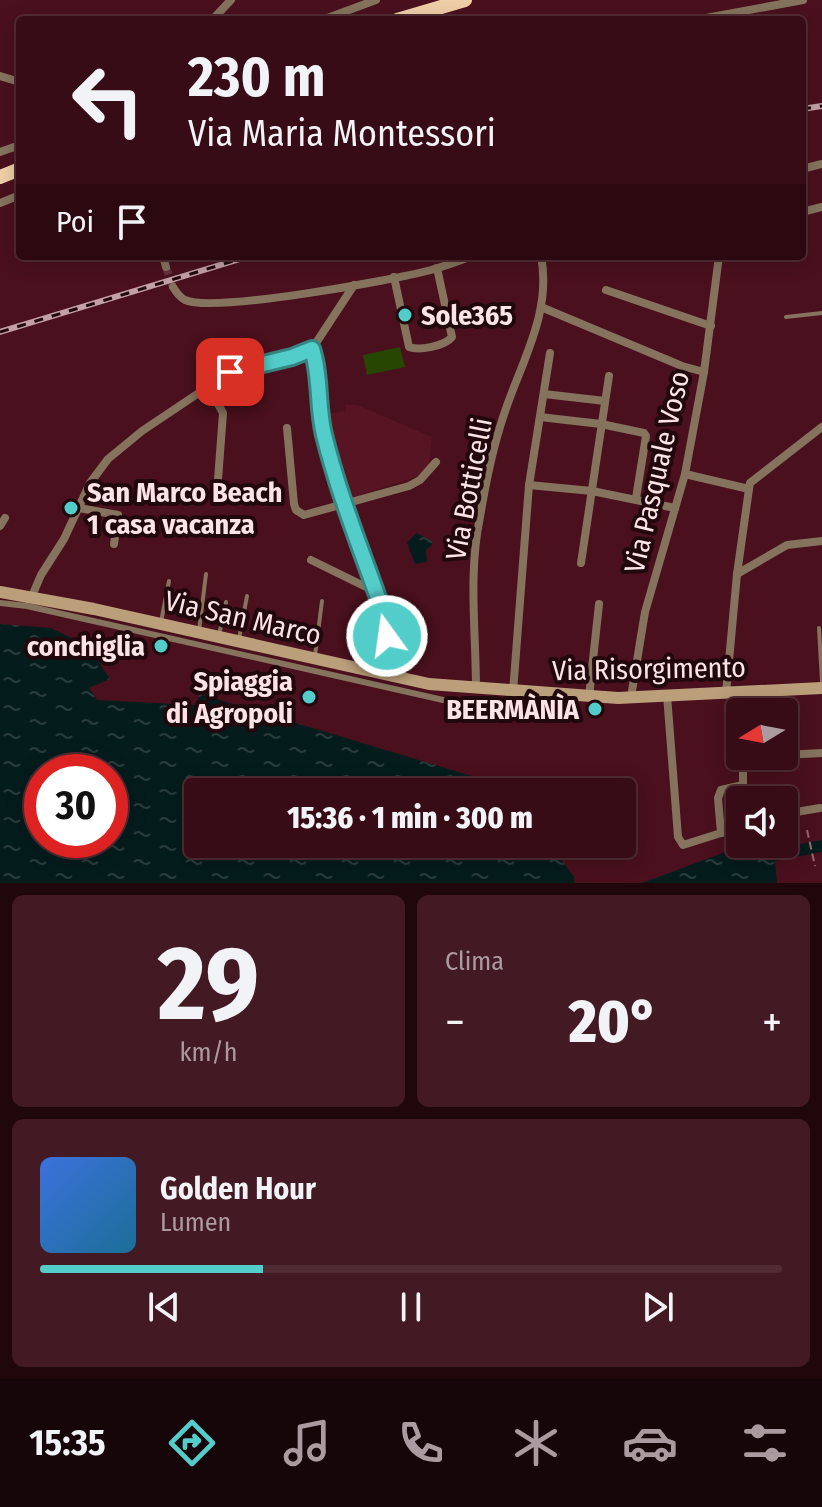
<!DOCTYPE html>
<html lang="it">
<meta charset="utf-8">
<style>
:root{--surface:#380c16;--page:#431a23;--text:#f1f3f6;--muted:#ab9ba1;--line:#522c35;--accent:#53cdc9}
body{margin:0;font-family:"Fira Sans Condensed",sans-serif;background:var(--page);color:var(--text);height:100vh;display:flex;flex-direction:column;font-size:30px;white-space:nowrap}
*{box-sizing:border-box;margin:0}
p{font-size:26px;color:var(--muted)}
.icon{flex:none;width:44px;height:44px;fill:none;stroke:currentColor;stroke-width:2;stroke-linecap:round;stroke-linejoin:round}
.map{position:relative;height:883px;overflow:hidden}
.side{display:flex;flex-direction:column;gap:12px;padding:12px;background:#1f070c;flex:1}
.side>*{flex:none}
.banner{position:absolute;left:16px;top:16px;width:790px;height:244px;border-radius:8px;box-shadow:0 4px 20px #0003,0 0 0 2px var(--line);background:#380c16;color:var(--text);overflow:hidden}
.needle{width:52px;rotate:260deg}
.buttons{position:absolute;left:726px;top:698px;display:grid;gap:16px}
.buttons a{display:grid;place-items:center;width:72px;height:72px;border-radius:8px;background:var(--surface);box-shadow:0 4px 20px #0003,0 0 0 2px var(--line);font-size:40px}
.speed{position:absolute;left:24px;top:754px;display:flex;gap:16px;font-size:40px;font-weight:700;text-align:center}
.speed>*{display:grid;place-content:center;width:104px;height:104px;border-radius:50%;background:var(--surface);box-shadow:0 4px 20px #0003,0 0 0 2px var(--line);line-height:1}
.speed .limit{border:12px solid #d22;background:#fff;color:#111}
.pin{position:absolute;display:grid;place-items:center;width:68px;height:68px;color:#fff;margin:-34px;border-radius:16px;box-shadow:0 4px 12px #0006}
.me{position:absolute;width:88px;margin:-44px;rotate:346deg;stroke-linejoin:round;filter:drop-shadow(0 0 6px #0008)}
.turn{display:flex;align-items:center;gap:28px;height:168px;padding:0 40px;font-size:36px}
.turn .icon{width:104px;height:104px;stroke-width:2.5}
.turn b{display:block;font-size:56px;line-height:68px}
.then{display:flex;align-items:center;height:76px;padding:0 40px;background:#0003;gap:16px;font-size:30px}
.big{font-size:60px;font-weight:800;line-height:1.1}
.side .tile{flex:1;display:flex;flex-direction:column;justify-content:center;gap:12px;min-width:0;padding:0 28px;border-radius:12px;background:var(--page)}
.side .dial{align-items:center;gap:0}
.dial b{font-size:104px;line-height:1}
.song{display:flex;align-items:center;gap:24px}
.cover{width:96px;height:96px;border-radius:12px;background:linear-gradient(135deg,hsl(220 70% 55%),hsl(200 70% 35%))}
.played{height:8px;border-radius:4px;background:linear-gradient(90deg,var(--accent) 30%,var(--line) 30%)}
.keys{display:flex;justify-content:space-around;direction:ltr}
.heat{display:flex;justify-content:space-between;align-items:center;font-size:44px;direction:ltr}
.side .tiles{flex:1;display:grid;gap:12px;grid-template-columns:1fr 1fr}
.tile:last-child{grid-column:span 2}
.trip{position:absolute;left:184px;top:778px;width:452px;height:80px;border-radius:8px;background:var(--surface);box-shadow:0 4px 20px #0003,0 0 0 2px var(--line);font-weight:800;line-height:80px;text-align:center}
.dock{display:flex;height:128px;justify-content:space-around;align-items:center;background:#160509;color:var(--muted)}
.dock .icon{width:56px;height:56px}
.dock .selected{color:var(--accent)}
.dock b{font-size:36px;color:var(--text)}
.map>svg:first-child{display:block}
.built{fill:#571423}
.grass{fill:#274601}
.water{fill:url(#water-ripples);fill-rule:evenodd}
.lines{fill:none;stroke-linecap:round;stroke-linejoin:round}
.minor-tunnel{stroke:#65303b;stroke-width:8;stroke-dasharray:8 4;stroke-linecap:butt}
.path{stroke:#946870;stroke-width:2;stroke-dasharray:8 4;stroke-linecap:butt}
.service{stroke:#85735d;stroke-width:4}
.pedestrian{stroke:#85735d;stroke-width:6}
.minor{stroke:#85735d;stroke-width:8}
.secondary{stroke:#bb9e7a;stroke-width:12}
.trunk{stroke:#f0cfa8;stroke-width:14}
.rail-casing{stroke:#c3a0a6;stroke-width:6}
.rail{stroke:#21080c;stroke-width:3;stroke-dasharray:9;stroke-linecap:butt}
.route-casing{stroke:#368583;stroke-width:20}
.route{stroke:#53cdc9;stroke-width:14}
.poi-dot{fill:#53cdc9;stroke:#21080c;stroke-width:3}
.labels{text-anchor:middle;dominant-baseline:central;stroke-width:8;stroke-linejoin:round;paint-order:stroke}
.poi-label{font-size:28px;font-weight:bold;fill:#fce4e6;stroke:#21080c;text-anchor:end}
.street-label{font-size:28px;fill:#fce4e6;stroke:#21080c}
</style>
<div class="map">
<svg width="822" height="883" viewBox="0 0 822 883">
<defs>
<pattern id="water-ripples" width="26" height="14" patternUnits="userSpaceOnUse" patternTransform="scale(2)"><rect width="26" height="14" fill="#051c1c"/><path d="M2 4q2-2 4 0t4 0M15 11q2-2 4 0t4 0" fill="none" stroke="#2a3d3d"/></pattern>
</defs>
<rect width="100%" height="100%" fill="#4a101d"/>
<path class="built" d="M346,404L360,406L432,437L429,467L416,477L350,498L327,427L326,414L346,411Z"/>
<path class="grass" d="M400,347L405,367L367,375L363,355Z"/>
<g class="water">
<path d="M416,533L432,541V545L426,550L427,562L415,564L407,543Z"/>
<path d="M0,624L51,628L88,646L110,679L89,688L97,700L195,705L200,694L508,787L512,792H198V844H550L574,877V883H0ZM110,772V840H42V772Z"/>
<path d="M822,840V852L775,861L777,883H642L747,844H771L773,849Z"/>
</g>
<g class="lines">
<path class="minor-tunnel" d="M166,267L173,287"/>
<path class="path" d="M807,830L815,866"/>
<g class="service">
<path d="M786,317L822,313"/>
<path d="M161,622L169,581"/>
<path d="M819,628L822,682"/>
<path d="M199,631L206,574"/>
<path d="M219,635L226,602"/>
<path d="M239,639L247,596"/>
<path d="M315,656L322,601"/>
</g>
<path class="pedestrian" d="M0,603L27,606L443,700L513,703"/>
<g class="minor">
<path d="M212,20L231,0"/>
<path d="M322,20L376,0"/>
<path d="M695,20L803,0"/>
<path d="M0,76L20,82"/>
<path d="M0,152L20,145"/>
<path d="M802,169L822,164"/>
<path d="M0,203L20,195"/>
<path d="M802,212L822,207"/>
<path d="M163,256L166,267"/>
<path d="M394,277L409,347C419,351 445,346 452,337L437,268"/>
<path d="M354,285L312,349C321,376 317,407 324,435C339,500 366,561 387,624V636L380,673"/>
<path d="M173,287C176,292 179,297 185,300C215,313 393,280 431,270C445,266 459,261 472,256"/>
<path d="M606,290L711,326"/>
<path d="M541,307L682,366L704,372"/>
<path d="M208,386L223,413L217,493"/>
<path d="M544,394L605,401"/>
<path d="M540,417L601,424L644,433L646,436L636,498"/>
<path d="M287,428L294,504L296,510L304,515L409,486L420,480L436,462"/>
<path d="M685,474L749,489L750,483L822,427"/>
<path d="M529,485L592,491L675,508"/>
<path d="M79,508L118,515L114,544"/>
<path d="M0,526L5,518"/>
<path d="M311,560L366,587L375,588"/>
<path d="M581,563L609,376"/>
<path d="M737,574L787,545L822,541"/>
<path d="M32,596L41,575L64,539L90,483L108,459L142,431L230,372L292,357L312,349"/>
<path d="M476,689C476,632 468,574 480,517C485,487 491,456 500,427C516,370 553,317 541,256"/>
<path d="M766,691L767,712"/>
<path d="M513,692L529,485L550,353"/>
<path d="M726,693L737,574L749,489"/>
<path d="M667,695L678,837L683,845L740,827"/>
<path d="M589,697L599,604"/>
<path d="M631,697L645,612L685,474L704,372L719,256"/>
<path d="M784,755L822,753"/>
<path d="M784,814L820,808"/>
<path d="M721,833L718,798L721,790L743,785V759L761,756"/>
</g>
<path class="secondary" d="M0,592L94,609L429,684L618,698L822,688"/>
<g class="trunk">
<path d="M397,20L465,0"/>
<path d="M0,177L20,169"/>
</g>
<g class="rail-casing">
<g id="rail">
<path d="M802,109L822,106"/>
<path d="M0,332L250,256"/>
</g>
</g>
<use href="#rail" class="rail"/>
</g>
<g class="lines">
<g class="route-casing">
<path id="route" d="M230,372L292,357L312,349C321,376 317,407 324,435C340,500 366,561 387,624V636"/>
</g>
<use href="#route" class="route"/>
</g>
<g class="poi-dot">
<circle cx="405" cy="315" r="8"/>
<circle cx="71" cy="508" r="8"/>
<circle cx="161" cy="646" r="8"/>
<circle cx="309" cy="697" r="8"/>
<circle cx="595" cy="709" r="8"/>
</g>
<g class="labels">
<g class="poi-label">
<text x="421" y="315" text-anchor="start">Sole365</text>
<text x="87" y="492" text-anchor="start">San Marco Beach<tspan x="87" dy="32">1 casa vacanza</tspan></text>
<text x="145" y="646">conchiglia</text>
<text x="293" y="681">Spiaggia<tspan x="293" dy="32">di Agropoli</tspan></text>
<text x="579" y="709">BEERMÀNÌA</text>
</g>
<g class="street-label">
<text transform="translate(657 472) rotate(-77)">Via Pasquale Voso</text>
<text transform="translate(469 489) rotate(-79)">Via Botticelli</text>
<text transform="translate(243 618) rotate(13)">Via San Marco</text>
<text transform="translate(649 669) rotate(-1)">Via Risorgimento</text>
</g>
</g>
</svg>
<div class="buttons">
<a><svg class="needle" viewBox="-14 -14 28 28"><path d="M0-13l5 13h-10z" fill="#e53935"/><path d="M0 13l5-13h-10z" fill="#ab9ba1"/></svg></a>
<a><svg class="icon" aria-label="sound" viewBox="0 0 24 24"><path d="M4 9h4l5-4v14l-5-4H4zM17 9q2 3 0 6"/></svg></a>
</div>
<div class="speed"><div class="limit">30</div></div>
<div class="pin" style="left:230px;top:372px;background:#d93025"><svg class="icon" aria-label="arrive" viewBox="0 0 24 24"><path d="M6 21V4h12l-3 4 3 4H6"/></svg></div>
<svg class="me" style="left:387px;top:636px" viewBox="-20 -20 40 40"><circle r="17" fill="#53cdc9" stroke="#fff" stroke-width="3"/><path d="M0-11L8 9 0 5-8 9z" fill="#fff"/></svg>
<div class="trip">15:36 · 1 min · 300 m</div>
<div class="banner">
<div class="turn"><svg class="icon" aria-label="left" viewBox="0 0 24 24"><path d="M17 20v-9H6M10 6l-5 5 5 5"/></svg><div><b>230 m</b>Via Maria Montessori</div></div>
<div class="then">Poi<svg class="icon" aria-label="arrive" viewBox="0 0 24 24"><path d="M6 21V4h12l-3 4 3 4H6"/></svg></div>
</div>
</div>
<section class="side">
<div class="tiles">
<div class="tile dial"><b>29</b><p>km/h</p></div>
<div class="tile"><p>Clima</p>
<div class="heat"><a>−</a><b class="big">20°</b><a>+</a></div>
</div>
<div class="tile">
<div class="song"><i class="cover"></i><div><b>Golden Hour</b><p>Lumen</p></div></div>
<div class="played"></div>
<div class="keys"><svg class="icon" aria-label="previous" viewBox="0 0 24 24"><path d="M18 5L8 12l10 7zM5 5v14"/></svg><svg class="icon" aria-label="pause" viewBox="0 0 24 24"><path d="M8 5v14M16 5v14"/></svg><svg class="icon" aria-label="next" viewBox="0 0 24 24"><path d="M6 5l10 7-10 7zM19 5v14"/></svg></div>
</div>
</div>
</section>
<nav class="dock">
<b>15:35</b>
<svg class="icon selected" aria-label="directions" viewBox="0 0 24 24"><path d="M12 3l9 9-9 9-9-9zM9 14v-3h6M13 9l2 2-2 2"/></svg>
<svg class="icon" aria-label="music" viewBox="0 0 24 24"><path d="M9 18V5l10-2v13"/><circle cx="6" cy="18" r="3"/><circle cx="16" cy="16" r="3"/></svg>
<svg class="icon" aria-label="phone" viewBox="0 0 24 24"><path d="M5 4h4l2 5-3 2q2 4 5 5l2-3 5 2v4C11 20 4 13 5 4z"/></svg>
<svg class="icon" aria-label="climate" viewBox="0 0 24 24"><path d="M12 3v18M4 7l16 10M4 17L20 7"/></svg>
<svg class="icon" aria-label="car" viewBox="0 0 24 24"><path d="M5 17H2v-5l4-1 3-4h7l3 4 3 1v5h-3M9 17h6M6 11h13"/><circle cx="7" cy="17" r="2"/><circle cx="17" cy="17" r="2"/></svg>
<svg class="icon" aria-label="filters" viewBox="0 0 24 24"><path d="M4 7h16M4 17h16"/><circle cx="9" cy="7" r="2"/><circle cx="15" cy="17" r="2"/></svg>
</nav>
